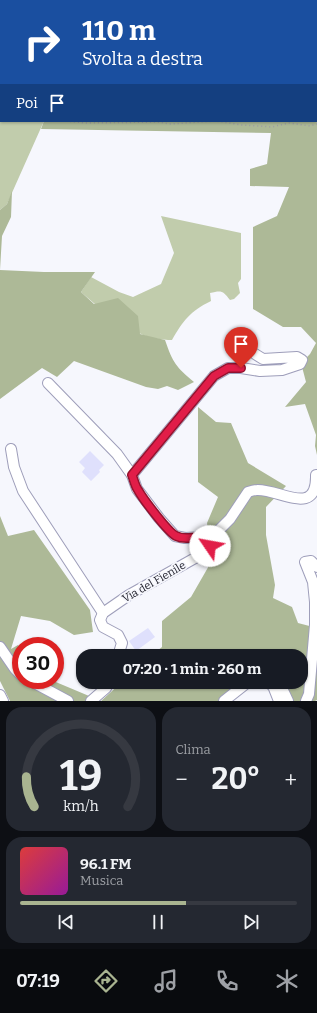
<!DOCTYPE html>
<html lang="it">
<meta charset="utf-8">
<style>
:root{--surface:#171b24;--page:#242831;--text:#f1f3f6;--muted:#9ea1a6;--line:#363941;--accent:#a9b490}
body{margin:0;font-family:Bitter,serif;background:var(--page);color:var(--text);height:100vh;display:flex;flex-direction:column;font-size:15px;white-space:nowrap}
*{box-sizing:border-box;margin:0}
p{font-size:13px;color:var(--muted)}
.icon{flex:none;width:22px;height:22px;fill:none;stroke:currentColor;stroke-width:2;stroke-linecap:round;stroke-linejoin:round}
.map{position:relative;height:701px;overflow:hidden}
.side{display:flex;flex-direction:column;gap:6px;padding:6px;background:#0d0f14;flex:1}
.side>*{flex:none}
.top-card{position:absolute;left:0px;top:0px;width:317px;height:122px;box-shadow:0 1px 3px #0004;background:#1a4fa0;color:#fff;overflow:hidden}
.speed{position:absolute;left:12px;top:637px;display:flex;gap:8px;font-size:20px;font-weight:700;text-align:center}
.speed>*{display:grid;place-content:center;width:52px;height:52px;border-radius:50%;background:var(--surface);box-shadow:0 1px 3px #0004;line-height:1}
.speed .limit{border:6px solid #d22;background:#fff;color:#111}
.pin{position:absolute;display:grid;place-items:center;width:34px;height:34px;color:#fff;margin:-41px -17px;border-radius:50% 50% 50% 0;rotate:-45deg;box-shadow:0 0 4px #0007}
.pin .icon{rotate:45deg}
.me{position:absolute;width:44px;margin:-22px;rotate:303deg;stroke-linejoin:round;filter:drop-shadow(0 0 3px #0008)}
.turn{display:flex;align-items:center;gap:14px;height:84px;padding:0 16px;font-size:18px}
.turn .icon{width:52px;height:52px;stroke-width:2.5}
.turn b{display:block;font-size:28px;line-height:34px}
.then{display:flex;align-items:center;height:38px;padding:0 16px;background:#0003;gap:8px;font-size:15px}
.big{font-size:30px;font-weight:700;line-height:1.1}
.side .tile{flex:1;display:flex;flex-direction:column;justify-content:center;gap:6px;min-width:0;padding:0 14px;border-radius:16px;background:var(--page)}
.side .dial{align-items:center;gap:0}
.dial svg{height:104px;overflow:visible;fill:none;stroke:var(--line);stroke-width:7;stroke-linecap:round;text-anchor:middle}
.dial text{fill:var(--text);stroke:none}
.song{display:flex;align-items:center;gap:12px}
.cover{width:48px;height:48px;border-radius:6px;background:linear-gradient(135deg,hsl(0 70% 55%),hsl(300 70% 35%))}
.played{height:4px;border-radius:2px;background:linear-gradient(90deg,var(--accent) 60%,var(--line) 60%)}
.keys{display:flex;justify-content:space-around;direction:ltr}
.heat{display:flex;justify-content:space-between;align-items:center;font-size:22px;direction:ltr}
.side .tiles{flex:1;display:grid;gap:6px;grid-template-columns:1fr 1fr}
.tile:last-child{grid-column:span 2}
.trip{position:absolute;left:76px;top:649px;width:232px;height:40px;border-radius:16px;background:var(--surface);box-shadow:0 1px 3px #0004;font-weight:700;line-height:40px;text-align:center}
.menu{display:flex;height:64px;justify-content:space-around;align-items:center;background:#090b0e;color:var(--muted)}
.menu .icon{width:28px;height:28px}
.menu .current{color:var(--accent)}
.menu b{font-size:18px;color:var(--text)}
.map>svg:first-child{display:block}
.green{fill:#c1ccac}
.forest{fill:#adb997}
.building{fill:#dfe0fc}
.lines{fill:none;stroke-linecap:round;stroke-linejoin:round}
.minor-casing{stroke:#9e9eba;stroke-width:12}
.path{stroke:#9c9ca5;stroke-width:1.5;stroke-dasharray:1 3;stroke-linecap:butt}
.minor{stroke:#fff;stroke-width:10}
.route-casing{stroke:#92132f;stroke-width:10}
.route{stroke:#e11d48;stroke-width:7}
.labels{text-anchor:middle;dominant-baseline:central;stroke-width:3.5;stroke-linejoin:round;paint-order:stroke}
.street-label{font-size:11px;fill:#24242f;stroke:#f6f7fd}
</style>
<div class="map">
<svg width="317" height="701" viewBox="0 0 317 701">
<rect width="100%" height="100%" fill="#f6f7fd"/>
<g class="green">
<path d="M0,100L1,121H44L7,204L0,210Z"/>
<path d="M161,216L241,233V279L238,283L240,293L234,299L230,300C223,291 222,290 210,293L211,301C190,311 183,321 172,340C162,340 148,338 139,333C119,322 97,307 81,292L91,277L119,292L133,297L161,284L174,253Z"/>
</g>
<g class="forest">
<path d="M0,0H317V455L315,446L316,435L305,404L285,407L306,382L301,363L310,354L316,343L301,327H283L253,309V227L277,216L289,187L250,186V169L267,164L271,133L41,129L44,121H316V1H1V100Z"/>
<path d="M12,191L11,217L2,236L0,270L44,272H95L81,292L94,304L118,298L138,316L140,334L165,340C173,363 176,367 194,382L178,390L167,386L158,389L146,387L74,361L57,377L42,368L0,399V210L7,204Z"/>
<path d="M198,407L216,422L231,423L248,463L286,486L266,507V535L275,585L273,598L292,607L298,623L317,628V700L315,701H284L273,682H301V656H151L162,647V621L191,597L214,557L207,523L218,497L198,482Z"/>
<path d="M0,516L8,536L34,530L90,610L93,632L74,635L50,621L21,616L11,649L18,645L21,648V680H51L101,701L122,682H241L225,701H10L0,681Z"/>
</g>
<g class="building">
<path d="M90,451L104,465L99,470L100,472L91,481L82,472L85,468L79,462Z"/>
<path d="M148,628L155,637L136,651L129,641Z"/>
</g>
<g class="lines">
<g class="minor-casing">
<g id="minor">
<path d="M48,383L117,454L132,475L137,489L159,518L175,536L185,538L203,537L209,540L210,546L204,553L129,595L103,613L100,620L103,627L118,635L122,643L118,656"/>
<path d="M11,449L14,467L23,491L103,613"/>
<path d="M132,475L214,376L228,368H241L260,371L282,370L300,364L302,360L297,357L263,359L255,354"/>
<path d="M209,540L230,519L248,492C251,491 254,490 257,490C280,489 317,518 316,475"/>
<path d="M0,647L15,669L21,675"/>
<path d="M29,680L68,701"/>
<path d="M267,682L273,686L279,701"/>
<path d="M279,682L288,701"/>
<path d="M0,695L3,701"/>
<path d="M91,701L106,688L109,682"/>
<path d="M224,701L248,682"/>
<path d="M306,701L309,694L315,625V602L313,582L305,562L311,561L317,567"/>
</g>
</g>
<g class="path">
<path d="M50,0L53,1"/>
<path d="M275,0L279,1"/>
<path d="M180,1V0"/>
<path d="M306,1L307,0"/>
<path d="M0,97L1,98"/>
<path d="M316,104H317"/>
<path d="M66,121L85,123L159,122L169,124L216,121L242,125L272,127L289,123L310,126L317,124"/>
</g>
<use href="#minor" class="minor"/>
</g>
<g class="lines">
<g class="route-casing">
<path id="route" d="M210,546L209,540C197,533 188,542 176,536C168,532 143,499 138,490C135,486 134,480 132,475L214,376L228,368H241"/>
</g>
<use href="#route" class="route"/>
</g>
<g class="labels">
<g class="street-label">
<text transform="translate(154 582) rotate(-30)">Via del Fienile</text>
</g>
</g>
</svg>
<div class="speed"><div class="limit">30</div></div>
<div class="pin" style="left:241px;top:368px;background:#d93025"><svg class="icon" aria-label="arrive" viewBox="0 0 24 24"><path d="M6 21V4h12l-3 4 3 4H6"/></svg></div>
<svg class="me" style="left:210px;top:546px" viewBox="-20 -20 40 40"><circle r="19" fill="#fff"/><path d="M0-13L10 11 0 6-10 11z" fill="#e11d48"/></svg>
<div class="trip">07:20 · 1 min · 260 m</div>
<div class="top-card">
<div class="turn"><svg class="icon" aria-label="right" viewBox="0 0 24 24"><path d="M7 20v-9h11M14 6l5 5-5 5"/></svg><div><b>110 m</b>Svolta a destra</div></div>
<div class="then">Poi<svg class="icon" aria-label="arrive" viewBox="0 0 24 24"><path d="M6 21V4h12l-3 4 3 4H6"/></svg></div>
</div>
</div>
<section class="side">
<div class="tiles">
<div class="tile dial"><svg viewBox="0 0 100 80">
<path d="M14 69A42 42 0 1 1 86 69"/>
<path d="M14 69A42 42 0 0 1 8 46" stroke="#a9b490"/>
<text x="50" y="56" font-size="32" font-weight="700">19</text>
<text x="50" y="72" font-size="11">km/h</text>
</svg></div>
<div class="tile"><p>Clima</p>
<div class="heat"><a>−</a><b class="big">20°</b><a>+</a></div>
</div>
<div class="tile">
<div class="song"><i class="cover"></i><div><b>96.1 FM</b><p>Musica</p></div></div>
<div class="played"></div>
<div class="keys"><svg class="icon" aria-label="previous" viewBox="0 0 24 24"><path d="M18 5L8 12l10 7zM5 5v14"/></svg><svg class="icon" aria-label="pause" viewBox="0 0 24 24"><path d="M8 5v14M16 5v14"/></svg><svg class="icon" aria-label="next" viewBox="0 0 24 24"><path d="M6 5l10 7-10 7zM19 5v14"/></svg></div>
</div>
</div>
</section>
<nav class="menu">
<b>07:19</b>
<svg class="icon current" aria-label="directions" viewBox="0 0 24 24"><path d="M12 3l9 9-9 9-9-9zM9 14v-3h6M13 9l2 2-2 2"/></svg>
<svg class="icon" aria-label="music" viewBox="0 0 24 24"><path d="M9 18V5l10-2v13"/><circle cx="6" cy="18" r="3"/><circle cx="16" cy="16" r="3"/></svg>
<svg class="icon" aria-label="phone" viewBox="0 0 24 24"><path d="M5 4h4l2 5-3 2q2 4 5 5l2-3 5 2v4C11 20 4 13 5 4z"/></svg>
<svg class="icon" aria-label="climate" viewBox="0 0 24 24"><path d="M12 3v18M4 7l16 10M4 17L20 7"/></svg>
</nav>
